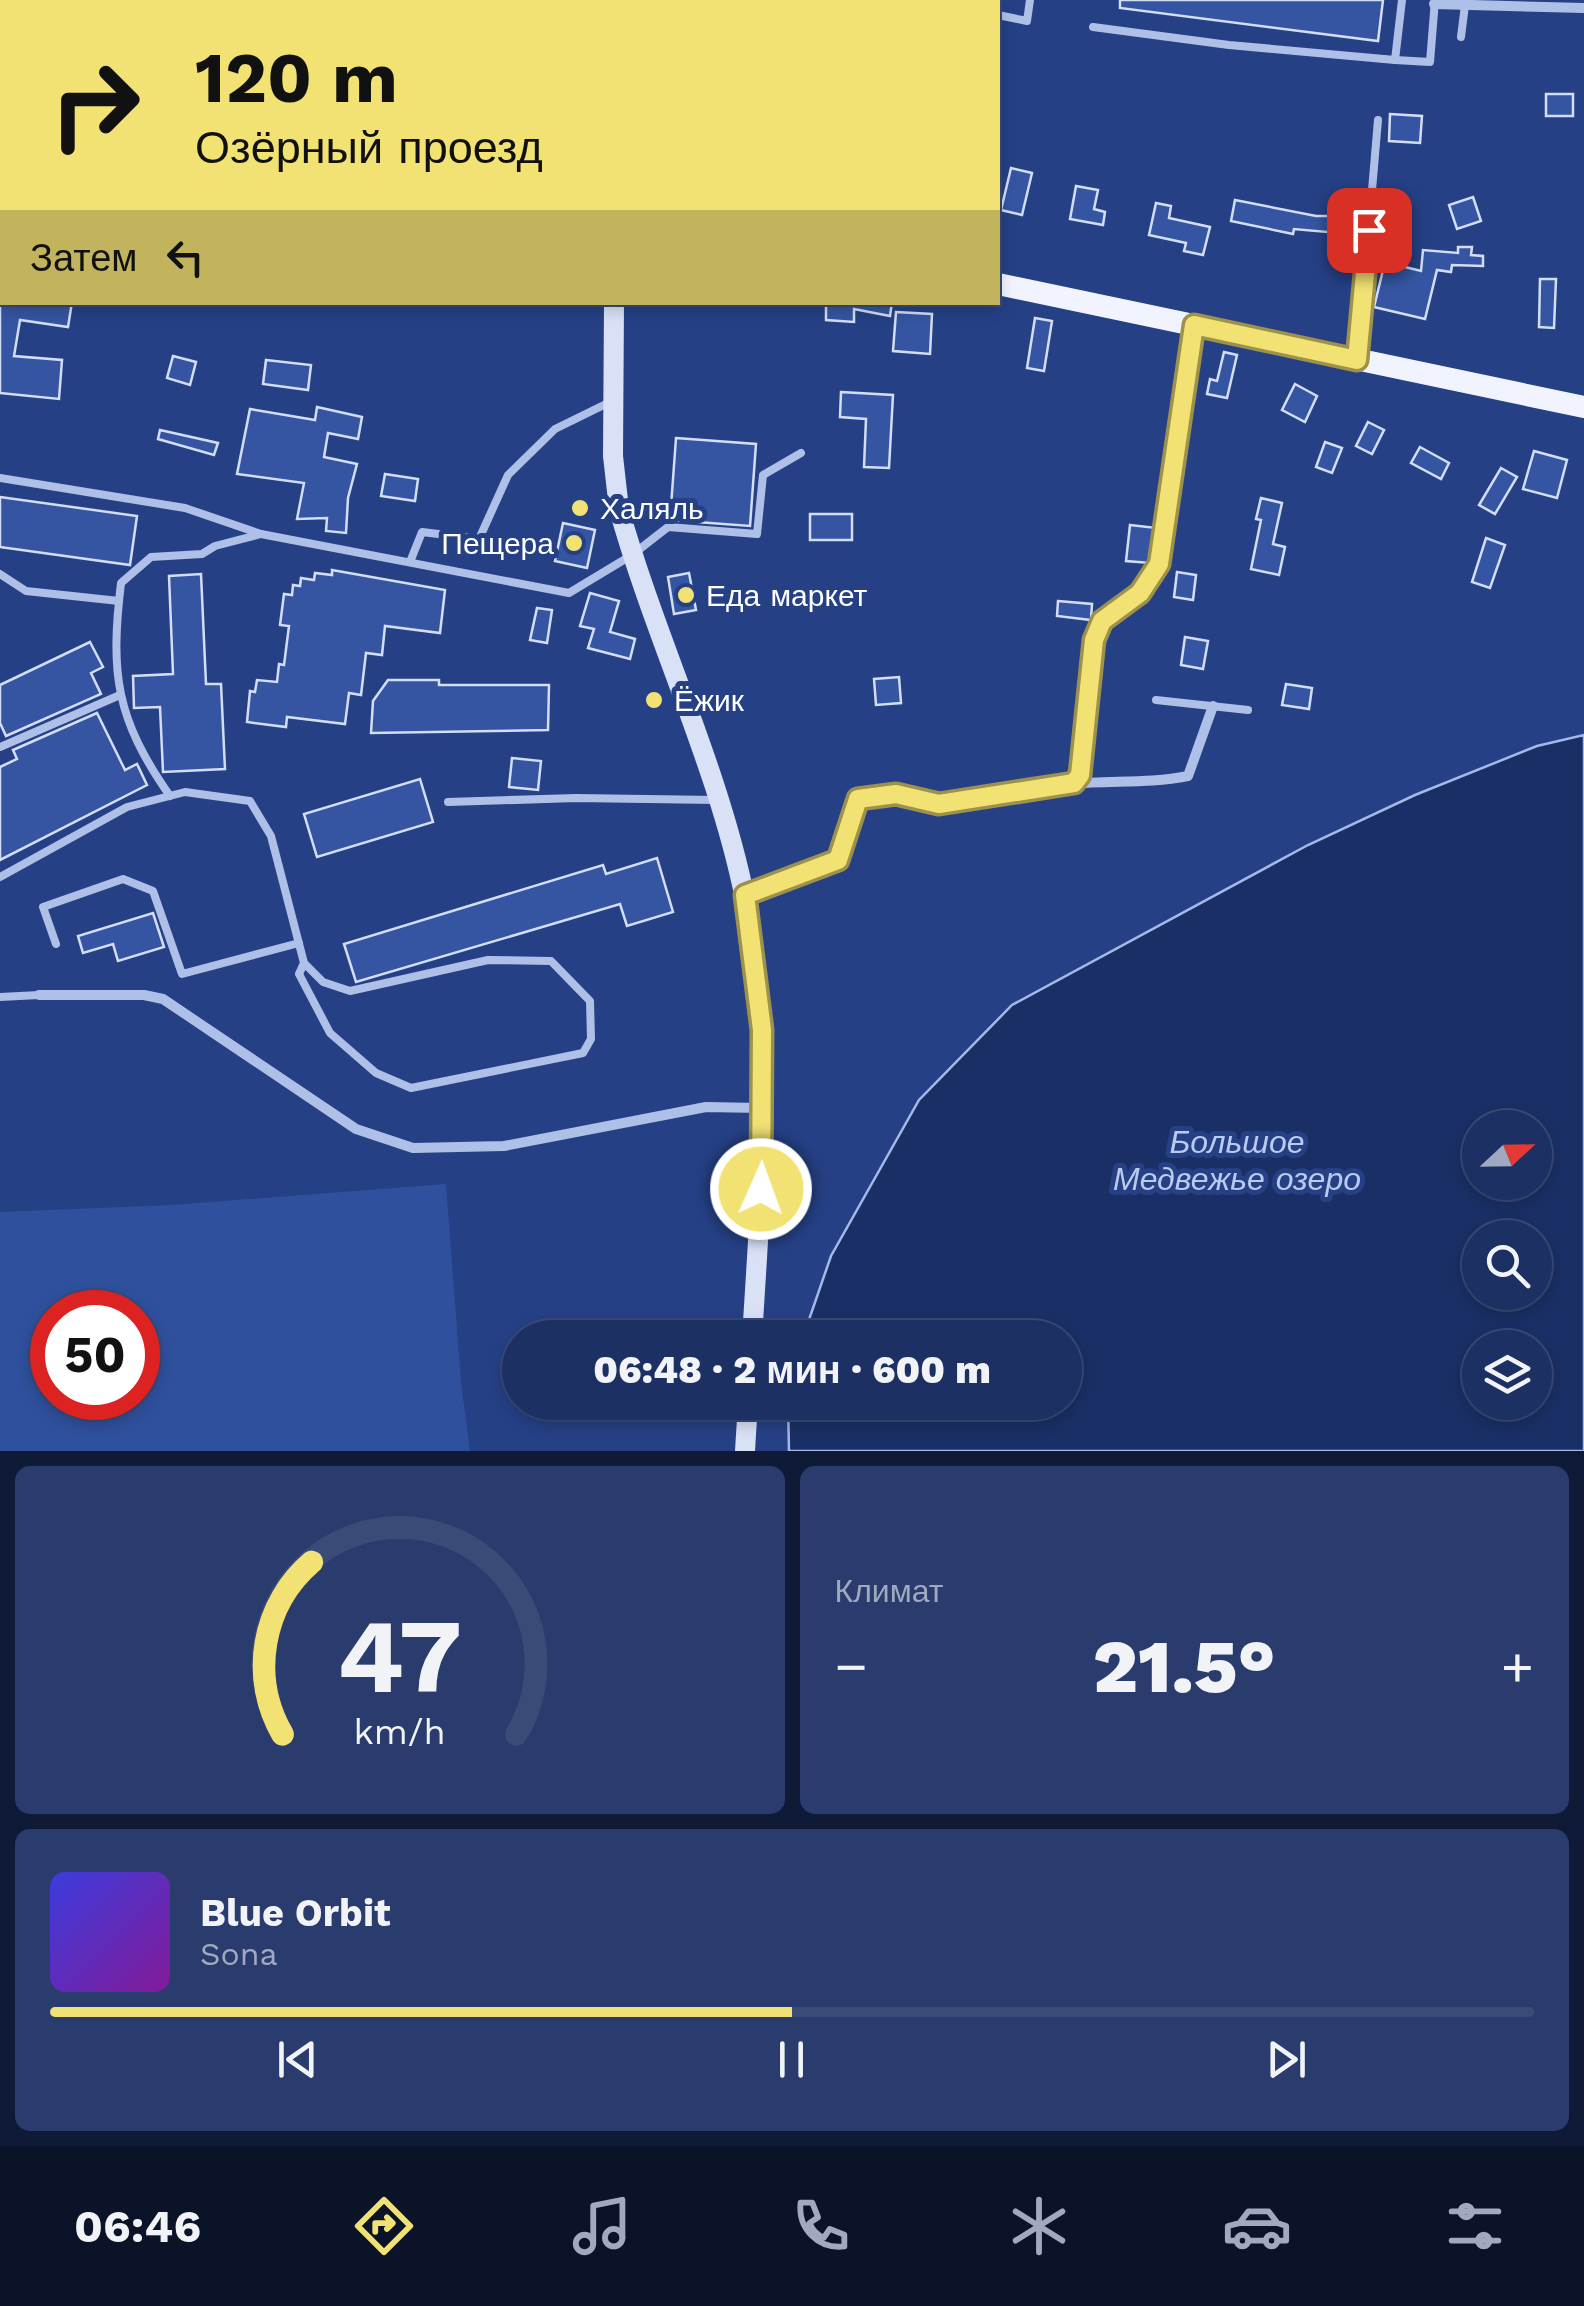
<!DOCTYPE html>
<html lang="ru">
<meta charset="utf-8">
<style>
:root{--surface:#1c3064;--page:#293c6d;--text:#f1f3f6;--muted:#a0a9bf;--line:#3a4b78;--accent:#f2e173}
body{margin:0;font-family:"Work Sans",sans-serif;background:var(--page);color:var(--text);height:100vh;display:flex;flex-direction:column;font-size:38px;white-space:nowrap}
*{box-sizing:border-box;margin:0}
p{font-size:32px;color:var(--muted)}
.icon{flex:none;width:55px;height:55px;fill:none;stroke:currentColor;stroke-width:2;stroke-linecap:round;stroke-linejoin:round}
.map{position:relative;height:1451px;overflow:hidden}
.side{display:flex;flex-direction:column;gap:15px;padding:15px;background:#0f1a37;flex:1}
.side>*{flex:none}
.top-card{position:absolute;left:0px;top:0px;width:1000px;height:305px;box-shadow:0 5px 15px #0003,0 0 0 2px var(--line);background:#f2e173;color:#111;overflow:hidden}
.needle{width:65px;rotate:68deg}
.controls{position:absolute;left:1462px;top:1110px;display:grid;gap:20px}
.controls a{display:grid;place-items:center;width:90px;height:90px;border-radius:50%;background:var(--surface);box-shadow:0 5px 15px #0003,0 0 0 2px var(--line);font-size:50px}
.speed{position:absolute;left:30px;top:1290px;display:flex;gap:20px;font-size:50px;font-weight:700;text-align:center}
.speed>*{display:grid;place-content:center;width:130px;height:130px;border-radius:50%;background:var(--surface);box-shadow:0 5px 15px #0003,0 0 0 2px var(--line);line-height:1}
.speed .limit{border:15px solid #d22;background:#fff;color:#111}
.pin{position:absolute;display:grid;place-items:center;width:85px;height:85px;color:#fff;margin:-42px;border-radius:20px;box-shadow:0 5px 15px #0006}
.me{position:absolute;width:110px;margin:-55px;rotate:2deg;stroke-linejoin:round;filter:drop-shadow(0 0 8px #0008)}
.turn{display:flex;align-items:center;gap:35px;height:210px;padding:0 30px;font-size:45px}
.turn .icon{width:130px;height:130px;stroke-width:2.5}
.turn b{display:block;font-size:70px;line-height:85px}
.then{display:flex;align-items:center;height:95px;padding:0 30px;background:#0003;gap:20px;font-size:38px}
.big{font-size:75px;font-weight:800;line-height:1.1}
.side .tile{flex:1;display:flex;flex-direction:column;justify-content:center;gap:15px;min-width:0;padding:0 35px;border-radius:15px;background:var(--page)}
.side .dial{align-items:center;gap:0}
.dial svg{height:260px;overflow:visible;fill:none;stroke:var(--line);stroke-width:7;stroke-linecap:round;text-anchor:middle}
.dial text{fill:var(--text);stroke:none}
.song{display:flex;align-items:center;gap:30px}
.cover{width:120px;height:120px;border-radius:15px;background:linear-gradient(135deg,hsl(240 70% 55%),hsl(290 70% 35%))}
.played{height:10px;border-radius:5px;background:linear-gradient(90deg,var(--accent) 50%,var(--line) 50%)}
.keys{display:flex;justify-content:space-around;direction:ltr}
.heat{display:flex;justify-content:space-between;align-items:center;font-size:55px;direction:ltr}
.side .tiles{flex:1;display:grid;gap:15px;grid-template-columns:1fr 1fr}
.tile:last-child{grid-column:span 2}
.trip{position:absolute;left:502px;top:1320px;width:580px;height:100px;border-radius:50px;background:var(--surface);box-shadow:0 5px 15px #0003,0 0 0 2px var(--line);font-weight:800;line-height:100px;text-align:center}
.menu{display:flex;height:160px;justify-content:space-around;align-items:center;background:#0b1328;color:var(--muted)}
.menu .icon{width:70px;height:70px}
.menu .current{color:var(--accent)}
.menu b{font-size:45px;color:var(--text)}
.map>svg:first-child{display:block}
.green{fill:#2f509d;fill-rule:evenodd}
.water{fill:#1a2f65;stroke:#a3b9e9;stroke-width:2.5;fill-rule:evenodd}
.building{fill:#3555a2;stroke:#d3ddf6;stroke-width:2.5}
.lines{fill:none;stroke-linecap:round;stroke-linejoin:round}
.service{stroke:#afc0e8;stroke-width:8}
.minor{stroke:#afc0e8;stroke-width:10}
.secondary{stroke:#d9e1f7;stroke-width:20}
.primary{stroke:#f1f4fe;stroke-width:22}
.route-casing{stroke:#9d924b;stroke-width:25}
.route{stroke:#f2e173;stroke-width:18}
.poi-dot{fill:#f2e173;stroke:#254085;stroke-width:4}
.labels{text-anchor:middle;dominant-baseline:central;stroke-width:10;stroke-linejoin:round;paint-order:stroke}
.poi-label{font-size:30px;fill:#fff;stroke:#254085;text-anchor:start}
.water-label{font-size:32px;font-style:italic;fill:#bbcbef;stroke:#254085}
</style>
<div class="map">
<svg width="1584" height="1451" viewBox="0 0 1584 1451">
<rect width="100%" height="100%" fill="#254085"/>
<path class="green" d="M446,1184L461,1382L470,1451H0V1212L172,1205ZM52,1312H138V1398H52Z"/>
<path class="water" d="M1584,735V1451H789L788,1403L1065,1402V1338L803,1337L831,1256L919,1100L1012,1005L1308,845L1415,795L1537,746ZM1480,1128H1535V1182H1480ZM1480,1238H1535V1292H1480ZM1480,1348H1535V1402H1480Z"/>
<g class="building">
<path d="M1120,0H1383L1378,41L1120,8Z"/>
<rect x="1546" y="94" width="27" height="22"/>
<path d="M1390,114L1422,116L1420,143L1389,141Z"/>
<path d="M1011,168L1032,173L1022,215L1001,210Z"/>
<path d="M1076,186L1098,190L1094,209L1105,212L1103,225L1070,219Z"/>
<path d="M1473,197L1481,221L1457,229L1449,205Z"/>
<path d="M1235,200L1316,216H1339L1338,233L1294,229L1293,234L1231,221Z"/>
<path d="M1156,203L1171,206L1169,218L1210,227L1203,255L1184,251L1186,243L1149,235Z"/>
<path d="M1458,247H1472L1471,255L1483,256V266L1452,265L1451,272L1437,270L1425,319L1374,307L1385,262L1421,271L1423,250L1458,253Z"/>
<path d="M1540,279H1556L1554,328L1539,327Z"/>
<path d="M0,302H72L68,327L20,320L14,356L62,360L59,399L0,393Z"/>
<path d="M826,302H892L890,316L854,309V322L826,320Z"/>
<path d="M896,312L932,314L930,354L893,351Z"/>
<path d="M1035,318L1052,321L1044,371L1027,368Z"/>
<path d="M1224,352L1237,355L1227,398L1207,394L1210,379L1217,381Z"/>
<path d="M173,356L196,362L190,385L167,378Z"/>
<path d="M266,360L311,365L308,390L263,384Z"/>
<path d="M1295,384L1317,396L1305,422L1282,410Z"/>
<path d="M841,392L893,395L889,468L864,467L866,419L840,417Z"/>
<path d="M317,407L362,417L358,439L328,433L324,457L357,464L348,498L346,533L326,531L327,518L297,519L304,483L237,474L250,409L315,420Z"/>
<path d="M1368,422L1384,430L1372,454L1356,446Z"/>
<path d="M160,430L218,443L214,455L158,439Z"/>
<path d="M676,438L756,444L750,526L670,520Z"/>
<path d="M1325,442L1342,448L1332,473L1316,467Z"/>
<path d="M1420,447L1449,463L1441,479L1411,463Z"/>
<path d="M1534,451L1567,460L1557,498L1523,489Z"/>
<path d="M1501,468L1517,477L1495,514L1479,505Z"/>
<path d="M385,474L418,479L415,501L381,496Z"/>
<path d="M0,497L137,516L130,565L0,547Z"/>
<path d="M1261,498L1282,503L1273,544L1285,547L1279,575L1251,569L1261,520L1256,519Z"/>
<rect x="810" y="514" width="42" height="26"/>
<path d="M563,523L595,530L587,568L555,561Z"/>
<path d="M1130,525L1157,528L1150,563L1126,561Z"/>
<path d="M1486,538L1505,545L1490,588L1472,582Z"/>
<path d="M332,570L445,590L440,633L385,626L382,655L366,653L361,695L349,693L345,724L287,717L286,727L247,722L250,691L255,692L257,680L277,682L279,664L284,665L289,626L280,625L284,594L292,595L293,585L300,586L301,578L314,580L315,573L332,575Z"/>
<path d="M1177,572L1196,575L1193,600L1174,597Z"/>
<path d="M689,573L696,610L674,614L668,577Z"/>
<path d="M201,574L206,684H221L225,769L163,772L160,707L134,708L133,676L173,674L169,576Z"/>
<path d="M590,593L619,601L610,632L635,639L630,659L588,648L594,629L580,626Z"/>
<path d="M1058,601L1092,604L1091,620L1057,616Z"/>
<path d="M537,608L552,610L547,643L530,640Z"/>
<path d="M1185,637L1208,641L1203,669L1181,665Z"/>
<path d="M90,642L103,667L91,673L101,694L6,736L0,723V685Z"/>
<path d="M899,677L901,703L876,705L874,679Z"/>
<path d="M388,680H439V685H549L548,730L371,733L373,701Z"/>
<path d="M1286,684L1312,688L1309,709L1282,705Z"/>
<path d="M97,713L125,770L137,764L147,785L0,860V767L17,759L13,750Z"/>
<path d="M512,758L541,761L538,790L509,787Z"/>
<path d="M420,779L433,822L317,857L304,814Z"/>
<path d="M657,858L673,912L627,926L620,904L356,982L344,944L603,865L606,874Z"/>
<path d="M153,913L164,947L118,961L113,944L83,953L78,936Z"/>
</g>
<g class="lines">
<g class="service">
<path d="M798,0L802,2"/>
<path d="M942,2L943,0"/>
<path d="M998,15L1027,21L1030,0"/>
<path d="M1093,27L1229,45L1395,60L1402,0"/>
<path d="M1461,37L1465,5"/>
<path d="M1395,60L1430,62L1435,0"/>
<path d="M1358,354L1378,120"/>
<path d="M0,478L185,508L261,534L569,593L632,555L668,527L757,534L763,475L801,453"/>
<path d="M410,562L422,532L479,539L508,475L555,429L608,403"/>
<path d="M0,574L26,591L119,601"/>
<path d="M1156,700L1248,710"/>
<path d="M0,747L120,695"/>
<path d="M1074,783L1081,775L1094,641L1102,621L1140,593L1159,564L1193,330"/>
<path d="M170,796C116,719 110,674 121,583L151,557L202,554L215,546L261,534"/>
<path d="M448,802L576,798L716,800"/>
<path d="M0,877L127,807L185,792L250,801L271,836L304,963L299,974L330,1033L376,1073L411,1088L583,1053L591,1039L590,1001L551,961L488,960L350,991L323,982L304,963"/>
<path d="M56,944L43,907L123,879L153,891L182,974L299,943"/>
<path d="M0,997L39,995"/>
</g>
<g class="minor">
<path d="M657,2V0"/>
<path d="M1434,4L1584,8"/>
<path d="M745,895L838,860L858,799C895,788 909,806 941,804C985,801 1028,787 1072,784C1111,780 1148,784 1188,776L1213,706"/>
<path d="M39,995H144L163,999L356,1129L413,1148L504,1146L706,1107L761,1108"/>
</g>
<g class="secondary">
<path d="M614,302L613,456L619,509C655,638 719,768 745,899C774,1044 761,1191 752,1338"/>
<path d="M745,1451L748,1402"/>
</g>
<g class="primary">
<path d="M0,45H2"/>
<path d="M998,284L1584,407"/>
</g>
</g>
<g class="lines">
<g class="route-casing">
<path id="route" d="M761,1189L762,1030L745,895L838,860L858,799L896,794L939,804L1074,783L1080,775L1094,640L1102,621L1140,593L1159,564L1194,325L1357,360L1369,230"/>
</g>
<use href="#route" class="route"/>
</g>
<g class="poi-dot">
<circle cx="580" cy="508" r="10"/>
<circle cx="574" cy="543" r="10"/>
<circle cx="686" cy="595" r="10"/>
<circle cx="654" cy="700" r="10"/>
</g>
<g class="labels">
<g class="poi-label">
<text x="600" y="508">Халяль</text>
<text x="554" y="543" text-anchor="end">Пещера</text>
<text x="706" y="595">Еда маркет</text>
<text x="674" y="700">Ёжик</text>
</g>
<g class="water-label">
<text x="1237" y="1142">Большое<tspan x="1237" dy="37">Медвежье озеро</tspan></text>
</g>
</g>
</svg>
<div class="controls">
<a><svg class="needle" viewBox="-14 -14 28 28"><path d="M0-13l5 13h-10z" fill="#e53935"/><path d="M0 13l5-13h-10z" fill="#a0a9bf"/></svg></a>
<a><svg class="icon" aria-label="search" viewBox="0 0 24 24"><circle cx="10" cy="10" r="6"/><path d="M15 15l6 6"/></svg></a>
<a><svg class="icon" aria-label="layers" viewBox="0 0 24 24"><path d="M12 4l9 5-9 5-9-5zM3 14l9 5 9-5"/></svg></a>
</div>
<div class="speed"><div class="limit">50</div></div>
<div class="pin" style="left:1369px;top:230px;background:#d93025"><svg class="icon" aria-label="arrive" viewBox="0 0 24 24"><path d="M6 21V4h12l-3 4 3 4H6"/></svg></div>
<svg class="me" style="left:761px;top:1189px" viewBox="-20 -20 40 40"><circle r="17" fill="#f2e173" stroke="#fff" stroke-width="3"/><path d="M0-11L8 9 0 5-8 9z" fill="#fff"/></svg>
<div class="trip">06:48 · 2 мин · 600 m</div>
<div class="top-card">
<div class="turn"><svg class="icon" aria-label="right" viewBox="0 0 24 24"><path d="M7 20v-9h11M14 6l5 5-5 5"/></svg><div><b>120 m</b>Озёрный проезд</div></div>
<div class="then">Затем<svg class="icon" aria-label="left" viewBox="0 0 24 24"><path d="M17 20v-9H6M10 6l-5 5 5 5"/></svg></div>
</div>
</div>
<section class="side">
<div class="tiles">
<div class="tile dial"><svg viewBox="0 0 100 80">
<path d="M14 69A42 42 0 1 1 86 69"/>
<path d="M14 69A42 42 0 0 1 23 16" stroke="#f2e173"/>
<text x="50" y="56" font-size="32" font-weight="700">47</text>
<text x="50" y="72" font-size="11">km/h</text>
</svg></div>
<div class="tile"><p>Климат</p>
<div class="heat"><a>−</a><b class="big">21.5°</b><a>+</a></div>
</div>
<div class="tile">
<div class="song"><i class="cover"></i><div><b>Blue Orbit</b><p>Sona</p></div></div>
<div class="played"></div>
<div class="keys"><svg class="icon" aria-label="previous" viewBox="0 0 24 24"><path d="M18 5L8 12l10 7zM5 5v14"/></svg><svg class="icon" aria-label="pause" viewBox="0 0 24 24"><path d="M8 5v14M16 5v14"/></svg><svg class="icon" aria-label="next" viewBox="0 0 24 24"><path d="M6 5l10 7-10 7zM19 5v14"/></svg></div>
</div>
</div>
</section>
<nav class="menu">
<b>06:46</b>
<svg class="icon current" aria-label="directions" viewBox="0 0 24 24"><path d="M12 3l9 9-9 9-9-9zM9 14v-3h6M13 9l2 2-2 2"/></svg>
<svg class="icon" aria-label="music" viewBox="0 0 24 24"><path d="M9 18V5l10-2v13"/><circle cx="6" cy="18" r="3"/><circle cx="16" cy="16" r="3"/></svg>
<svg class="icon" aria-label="phone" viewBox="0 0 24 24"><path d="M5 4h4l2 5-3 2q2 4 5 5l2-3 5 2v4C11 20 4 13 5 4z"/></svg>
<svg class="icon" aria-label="climate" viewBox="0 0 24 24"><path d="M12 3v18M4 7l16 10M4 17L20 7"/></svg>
<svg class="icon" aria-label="car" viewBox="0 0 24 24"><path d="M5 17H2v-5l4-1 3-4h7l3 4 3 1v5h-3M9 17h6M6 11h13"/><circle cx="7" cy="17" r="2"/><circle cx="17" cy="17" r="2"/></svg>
<svg class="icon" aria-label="filters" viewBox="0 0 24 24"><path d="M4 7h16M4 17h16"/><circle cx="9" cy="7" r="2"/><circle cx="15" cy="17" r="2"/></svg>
</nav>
